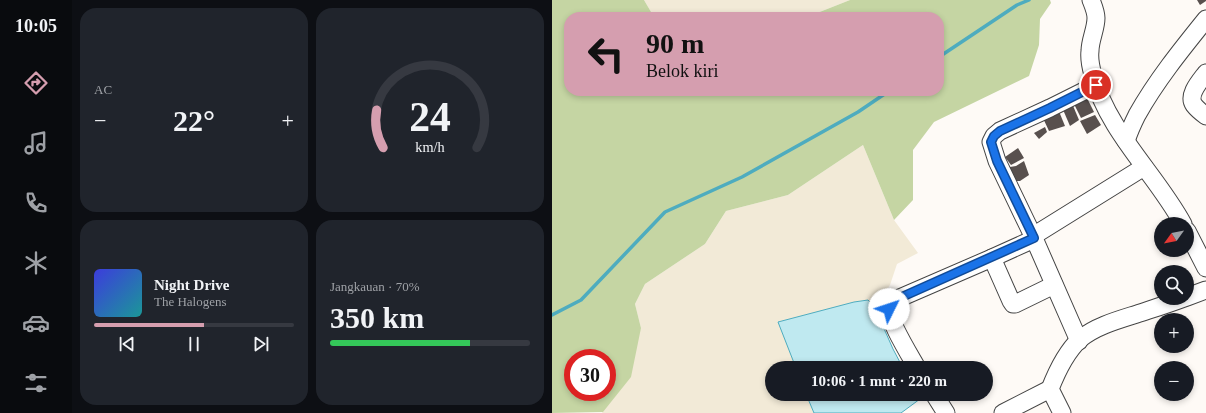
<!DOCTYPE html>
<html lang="id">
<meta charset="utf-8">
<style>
:root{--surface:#171b24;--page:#20242c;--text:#f1f3f6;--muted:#9ea1a6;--line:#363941;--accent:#d59eaf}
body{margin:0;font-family:"Times New Roman",serif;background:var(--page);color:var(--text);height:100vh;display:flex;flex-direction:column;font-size:15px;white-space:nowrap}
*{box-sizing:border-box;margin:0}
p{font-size:13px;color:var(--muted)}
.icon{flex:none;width:22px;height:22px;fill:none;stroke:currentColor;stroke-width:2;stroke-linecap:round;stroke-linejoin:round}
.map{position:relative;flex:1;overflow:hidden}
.details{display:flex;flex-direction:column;gap:8px;padding:8px;background:#0d0f14;width:480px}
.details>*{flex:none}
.banner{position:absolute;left:12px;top:12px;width:380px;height:84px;border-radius:16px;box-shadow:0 2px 6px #0003;background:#d59eaf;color:#111;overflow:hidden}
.needle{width:26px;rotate:237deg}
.tools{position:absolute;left:602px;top:217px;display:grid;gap:8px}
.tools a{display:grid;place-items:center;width:40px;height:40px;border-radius:50%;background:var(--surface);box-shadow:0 2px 6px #0003;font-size:20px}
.speed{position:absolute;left:12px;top:349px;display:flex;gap:8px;font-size:20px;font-weight:700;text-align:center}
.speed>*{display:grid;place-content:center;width:52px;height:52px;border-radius:50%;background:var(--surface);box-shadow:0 2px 6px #0003;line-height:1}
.speed .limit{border:6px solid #d22;background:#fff;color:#111}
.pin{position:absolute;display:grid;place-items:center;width:34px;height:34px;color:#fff;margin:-17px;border:2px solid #fff;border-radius:50%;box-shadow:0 1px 4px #0007}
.me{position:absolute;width:44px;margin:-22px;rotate:49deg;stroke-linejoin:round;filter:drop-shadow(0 0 3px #0008)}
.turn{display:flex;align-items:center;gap:14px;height:84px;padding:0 16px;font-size:18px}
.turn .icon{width:52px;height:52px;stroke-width:2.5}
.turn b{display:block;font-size:28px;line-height:34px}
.big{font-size:30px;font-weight:800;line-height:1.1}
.details .widget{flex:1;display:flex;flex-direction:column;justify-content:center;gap:6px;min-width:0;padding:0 14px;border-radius:16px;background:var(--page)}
.details .dial{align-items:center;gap:0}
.dial svg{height:104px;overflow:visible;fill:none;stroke:var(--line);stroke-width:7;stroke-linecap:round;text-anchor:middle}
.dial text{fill:var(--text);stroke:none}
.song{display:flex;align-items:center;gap:12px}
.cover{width:48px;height:48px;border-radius:6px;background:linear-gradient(135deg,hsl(240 70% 55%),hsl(180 70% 35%))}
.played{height:4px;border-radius:2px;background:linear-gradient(90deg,var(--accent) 55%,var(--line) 55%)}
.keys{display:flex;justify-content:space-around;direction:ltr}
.heat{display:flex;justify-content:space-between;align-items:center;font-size:22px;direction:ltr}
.charge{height:6px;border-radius:3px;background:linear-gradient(90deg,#34c759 70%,var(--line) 0)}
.details .tiles{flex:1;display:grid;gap:8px;grid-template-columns:repeat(2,1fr)}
.trip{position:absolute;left:213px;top:361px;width:228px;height:40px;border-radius:20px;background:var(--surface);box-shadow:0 2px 6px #0003;font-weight:800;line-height:40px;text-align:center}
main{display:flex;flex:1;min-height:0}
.dock{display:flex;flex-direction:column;width:72px;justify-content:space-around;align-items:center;background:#090b0e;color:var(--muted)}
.dock .icon{width:28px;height:28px}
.dock .on{color:var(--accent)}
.dock b{font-size:18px;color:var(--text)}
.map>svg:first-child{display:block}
.farmland{fill:#f2ead7}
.forest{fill:#c5d5a3;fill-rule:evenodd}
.water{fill:#bfe9f0;stroke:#4eacbf}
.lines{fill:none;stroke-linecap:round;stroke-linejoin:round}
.stream{stroke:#4eacbf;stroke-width:3.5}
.building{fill:#58504e}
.minor-casing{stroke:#444;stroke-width:19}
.minor{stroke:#fff;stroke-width:17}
.route-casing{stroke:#114b97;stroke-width:10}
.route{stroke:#1a73e8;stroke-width:7}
</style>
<main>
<nav class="dock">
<b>10:05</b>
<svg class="icon on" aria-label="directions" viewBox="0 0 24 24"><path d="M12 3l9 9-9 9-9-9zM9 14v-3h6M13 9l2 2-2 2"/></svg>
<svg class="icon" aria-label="music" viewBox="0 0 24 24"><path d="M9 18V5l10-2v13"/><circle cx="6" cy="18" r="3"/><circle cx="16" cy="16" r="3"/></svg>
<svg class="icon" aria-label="phone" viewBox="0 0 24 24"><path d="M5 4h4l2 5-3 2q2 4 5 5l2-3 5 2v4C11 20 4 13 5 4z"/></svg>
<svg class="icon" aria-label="climate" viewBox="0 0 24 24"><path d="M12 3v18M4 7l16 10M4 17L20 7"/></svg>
<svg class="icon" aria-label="car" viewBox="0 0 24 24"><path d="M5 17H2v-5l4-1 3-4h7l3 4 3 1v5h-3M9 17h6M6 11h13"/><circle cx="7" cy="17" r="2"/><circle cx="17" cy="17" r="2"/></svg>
<svg class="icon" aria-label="filters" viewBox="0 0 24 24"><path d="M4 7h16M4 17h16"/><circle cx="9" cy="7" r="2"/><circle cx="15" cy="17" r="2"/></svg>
</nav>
<section class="details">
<div class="tiles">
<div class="widget"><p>AC</p>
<div class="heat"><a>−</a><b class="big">22°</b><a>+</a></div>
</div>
<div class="widget dial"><svg viewBox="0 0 100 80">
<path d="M14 69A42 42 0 1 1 86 69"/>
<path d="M14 69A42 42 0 0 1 9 40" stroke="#d59eaf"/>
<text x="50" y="56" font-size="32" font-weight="700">24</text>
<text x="50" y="72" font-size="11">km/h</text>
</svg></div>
<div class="widget">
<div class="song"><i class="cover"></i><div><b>Night Drive</b><p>The Halogens</p></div></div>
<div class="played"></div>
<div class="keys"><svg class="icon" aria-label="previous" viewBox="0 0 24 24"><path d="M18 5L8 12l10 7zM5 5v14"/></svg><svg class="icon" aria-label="pause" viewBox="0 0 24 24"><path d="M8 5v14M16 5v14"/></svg><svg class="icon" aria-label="next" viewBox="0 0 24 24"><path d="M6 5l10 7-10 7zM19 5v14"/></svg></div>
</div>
<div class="widget"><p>Jangkauan · 70%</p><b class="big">350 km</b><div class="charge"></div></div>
</div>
</section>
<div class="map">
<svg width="654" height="413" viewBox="0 0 654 413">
<rect width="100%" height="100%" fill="#fefaf6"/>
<g class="farmland">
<path d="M92,0H298L260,15L249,17H102Z"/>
<path d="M311,145L342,220L366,253L345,264L338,285L322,306L316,300L302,302L227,322L244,368H220V394H254L262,413H50L89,328L83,304L93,284L153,244L174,211L236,195Z"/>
</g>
<path class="forest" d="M0,0H92L102,17H17V91H387V17H249L260,15L298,0H498L499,3L488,19L487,45L477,76L382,122L361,150V200L342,220L311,145L236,195L174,211L153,244L93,284L83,304L89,328L79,377L51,412L0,413ZM21,358H55V392H21Z"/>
<g class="water">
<path d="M316,300L322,306L341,349L351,368H244L226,322L302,302Z"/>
<path d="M254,394H365L368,399L349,413H262Z"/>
</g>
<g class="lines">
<g class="stream">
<path d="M387,57L465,5L477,0"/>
<path d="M0,315L29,300L113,212L190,177L306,112L337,91"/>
</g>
</g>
<g class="building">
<path d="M645,0H654V1L648,5Z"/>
<path d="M533,94L542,112L529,118L520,100Z"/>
<path d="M519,101L527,120L518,126L509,105Z"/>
<path d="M506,109L513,126L497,131L490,116Z"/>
<path d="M543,115L549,125L535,134L528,121Z"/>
<path d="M493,127L495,132L487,139L482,133Z"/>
<path d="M466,148L472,158L459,165L453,157Z"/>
<path d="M472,161L477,175L468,181H457L452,168L464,166Z"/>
</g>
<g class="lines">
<g class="minor-casing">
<g id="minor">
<path d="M539,0C541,5 544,12 544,18C544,29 538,40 538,51C537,59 539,68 541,75C556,132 604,174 631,224"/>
<path d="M654,73C648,81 635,95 642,105C645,109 650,113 654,116"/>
<path d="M574,141C577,132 581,123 585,115C604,81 629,50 654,19"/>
<path d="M635,231L654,268"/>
<path d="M481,236L592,167"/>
<path d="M482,239L440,258L459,301L461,304H463L502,285"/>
<path d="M635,297L654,290"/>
<path d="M527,341L481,236L445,161L439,142L442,136L448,131L498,108L544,85"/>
<path d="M365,368C359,357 335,319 337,307C337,304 340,302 343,300L440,258"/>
<path d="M382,394L394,413"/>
<path d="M451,413L498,389"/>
<path d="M510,413L498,389C505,371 514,352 528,339C544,326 566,320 585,314C600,309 616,304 632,298"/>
</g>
</g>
<use href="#minor" class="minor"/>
</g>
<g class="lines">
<g class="route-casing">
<path id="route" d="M337,309L338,304L343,300L482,238L445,161L439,142L442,136L448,131L498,108L544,85"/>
</g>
<use href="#route" class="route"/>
</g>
</svg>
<div class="tools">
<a><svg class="needle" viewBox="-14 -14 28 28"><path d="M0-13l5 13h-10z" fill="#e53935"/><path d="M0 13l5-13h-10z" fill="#9ea1a6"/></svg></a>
<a><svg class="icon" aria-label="search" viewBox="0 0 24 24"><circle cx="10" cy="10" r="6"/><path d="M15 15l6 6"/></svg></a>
<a>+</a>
<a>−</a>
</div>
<div class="speed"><div class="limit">30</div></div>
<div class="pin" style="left:544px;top:85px;background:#d93025"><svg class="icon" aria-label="arrive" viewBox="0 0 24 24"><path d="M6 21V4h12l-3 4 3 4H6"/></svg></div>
<svg class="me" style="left:337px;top:309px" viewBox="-20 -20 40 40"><circle r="19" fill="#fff"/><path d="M0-13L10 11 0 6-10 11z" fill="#1a73e8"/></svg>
<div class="trip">10:06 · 1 mnt · 220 m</div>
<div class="banner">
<div class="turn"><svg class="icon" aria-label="left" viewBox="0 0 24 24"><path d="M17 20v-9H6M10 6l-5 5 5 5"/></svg><div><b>90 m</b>Belok kiri</div></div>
</div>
</div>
</main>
